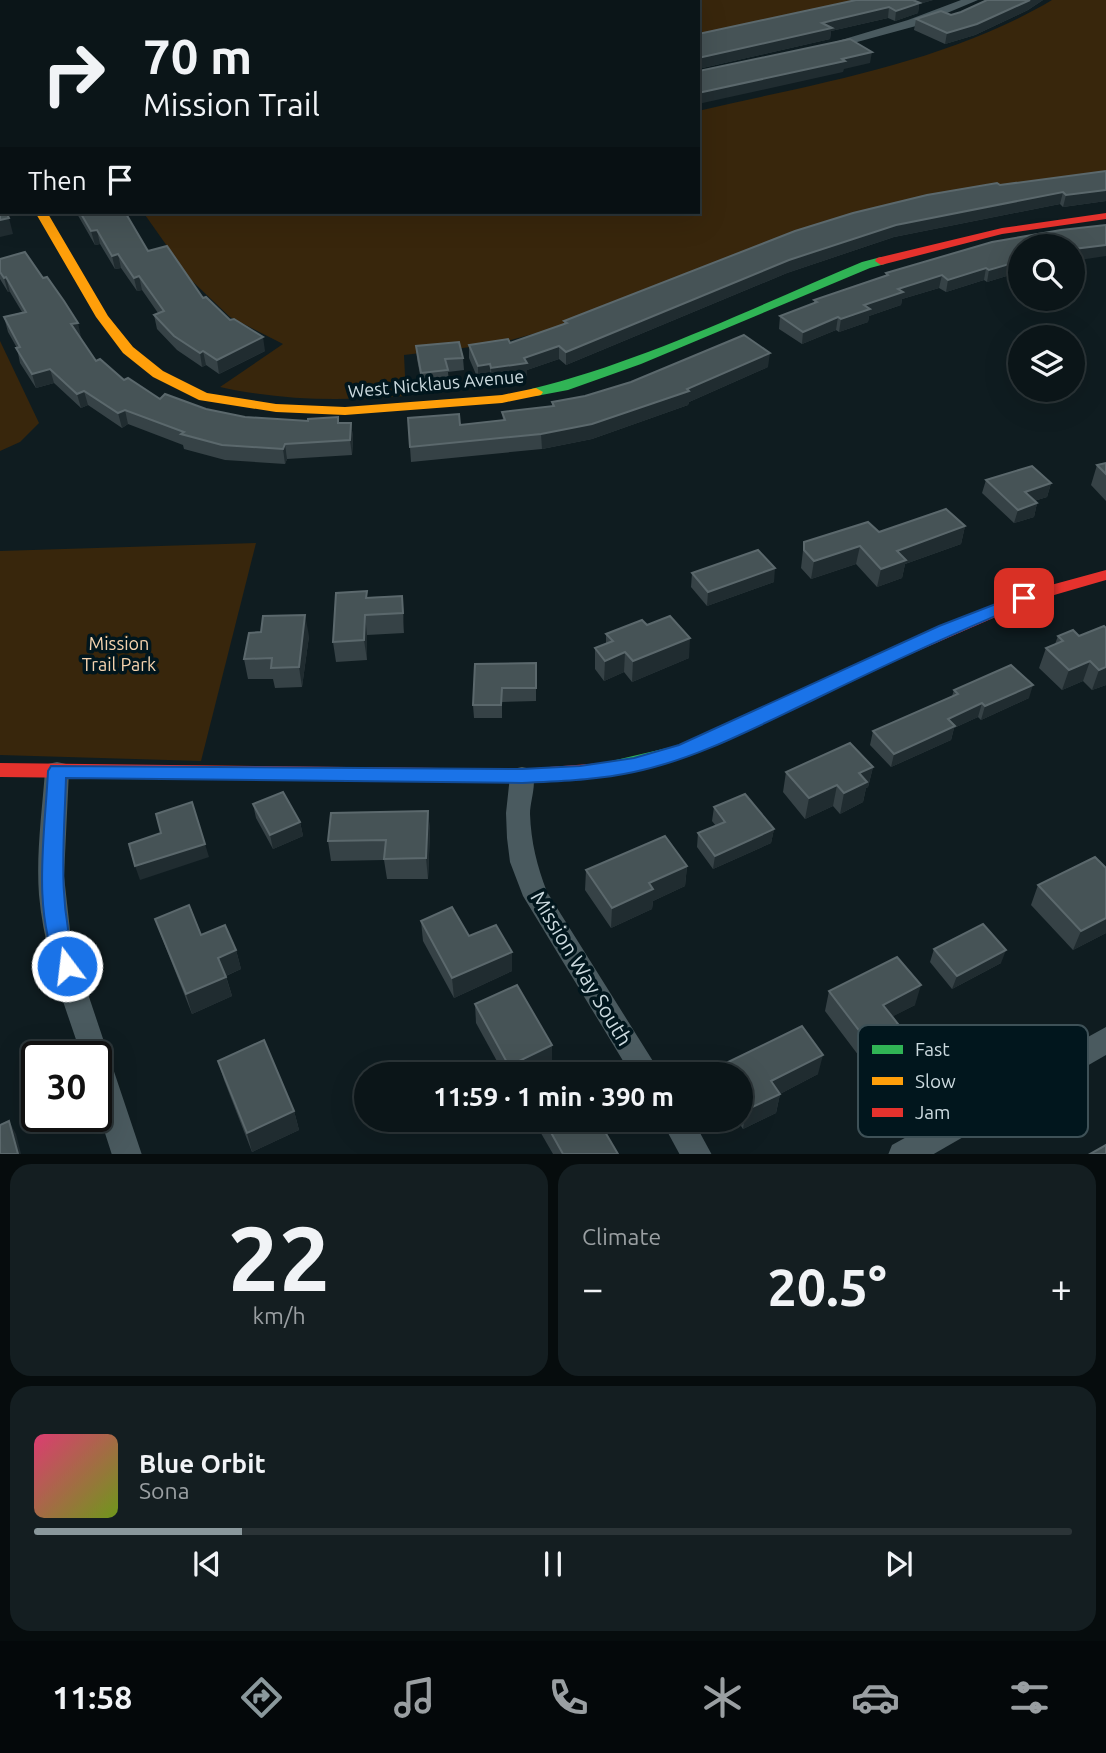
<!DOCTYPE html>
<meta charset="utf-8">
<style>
:root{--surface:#0b1518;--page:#141e21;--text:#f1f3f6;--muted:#9a9fa2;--line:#2b3437;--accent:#8a989c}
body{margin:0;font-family:Ubuntu,sans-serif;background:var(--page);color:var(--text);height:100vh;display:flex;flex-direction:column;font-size:26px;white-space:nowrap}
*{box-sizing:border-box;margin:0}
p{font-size:23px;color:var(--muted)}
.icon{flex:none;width:38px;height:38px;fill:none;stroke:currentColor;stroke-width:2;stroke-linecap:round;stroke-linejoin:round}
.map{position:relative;height:1154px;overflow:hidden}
.details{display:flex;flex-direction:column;gap:10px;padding:10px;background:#060c0d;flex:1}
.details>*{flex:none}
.hud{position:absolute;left:0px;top:0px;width:700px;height:214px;box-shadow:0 7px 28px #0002,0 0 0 2px var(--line);background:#0b1518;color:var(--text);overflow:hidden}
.buttons{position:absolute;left:1008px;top:234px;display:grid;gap:14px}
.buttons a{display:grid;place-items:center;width:77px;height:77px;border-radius:50%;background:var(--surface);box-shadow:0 7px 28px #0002,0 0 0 2px var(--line);font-size:35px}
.speed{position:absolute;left:21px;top:1041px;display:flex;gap:14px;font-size:35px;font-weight:700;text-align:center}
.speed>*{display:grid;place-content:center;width:91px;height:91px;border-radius:50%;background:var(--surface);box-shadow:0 7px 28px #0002,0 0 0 2px var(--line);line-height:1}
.speed .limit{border:4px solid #111;border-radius:10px;background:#fff;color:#111}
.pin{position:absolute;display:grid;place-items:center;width:60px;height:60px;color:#fff;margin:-30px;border-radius:14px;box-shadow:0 4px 10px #0006}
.me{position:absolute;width:77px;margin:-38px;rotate:345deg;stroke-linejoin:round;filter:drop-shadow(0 0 5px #0008)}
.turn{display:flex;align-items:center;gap:24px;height:147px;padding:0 28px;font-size:32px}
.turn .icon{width:91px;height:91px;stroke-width:2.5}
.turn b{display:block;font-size:49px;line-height:60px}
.then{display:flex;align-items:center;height:66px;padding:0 28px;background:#0003;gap:14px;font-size:26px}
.big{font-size:52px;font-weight:700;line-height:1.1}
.details .widget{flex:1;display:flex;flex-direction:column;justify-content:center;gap:10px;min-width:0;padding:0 24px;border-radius:21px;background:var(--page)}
.details .dial{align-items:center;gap:0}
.dial b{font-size:91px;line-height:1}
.song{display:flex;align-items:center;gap:21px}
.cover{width:84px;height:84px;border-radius:10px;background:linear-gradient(135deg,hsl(340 70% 55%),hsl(80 70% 35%))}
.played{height:7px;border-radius:4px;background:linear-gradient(90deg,var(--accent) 20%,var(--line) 20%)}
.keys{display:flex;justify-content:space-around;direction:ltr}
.heat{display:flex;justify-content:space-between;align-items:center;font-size:38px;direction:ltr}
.details .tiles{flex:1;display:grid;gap:10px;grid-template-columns:1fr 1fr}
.widget:last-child{grid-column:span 2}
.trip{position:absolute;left:354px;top:1062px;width:399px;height:70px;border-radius:35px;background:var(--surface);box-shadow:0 7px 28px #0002,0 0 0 2px var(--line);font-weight:700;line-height:70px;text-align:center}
.dock{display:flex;height:112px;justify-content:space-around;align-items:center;background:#04080a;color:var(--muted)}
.dock .icon{width:49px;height:49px}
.dock .active{color:var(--accent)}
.dock b{font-size:32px;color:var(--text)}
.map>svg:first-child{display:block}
.green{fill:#38260c}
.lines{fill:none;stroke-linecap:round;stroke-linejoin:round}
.street{fill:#4a5a5f;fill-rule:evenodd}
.fast{fill:#30b455;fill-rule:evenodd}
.slow{fill:#ff9f0a;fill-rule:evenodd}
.jam{fill:#e5322d;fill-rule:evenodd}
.wall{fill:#364246}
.shaded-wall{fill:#202c30}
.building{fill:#465356;stroke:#5b686c;stroke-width:2}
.route{fill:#1a73e8;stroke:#114b97;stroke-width:2}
.labels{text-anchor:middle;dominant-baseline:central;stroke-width:7;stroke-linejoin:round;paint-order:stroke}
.street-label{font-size:18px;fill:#ccdadf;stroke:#01161d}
.park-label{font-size:18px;fill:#f5d3ae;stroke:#01161d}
.near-street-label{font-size:21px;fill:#ccdadf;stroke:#01161d}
.key{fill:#01161d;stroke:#3e5157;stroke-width:2}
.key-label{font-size:19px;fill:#ccdadf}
</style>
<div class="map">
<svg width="1106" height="1155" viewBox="0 0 1106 1155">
<rect width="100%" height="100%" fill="#0f1c20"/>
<g class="green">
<path d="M0,0H869L698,42V2H2L0,87Z"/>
<path d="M1052,0H1106V173L743,252L555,328L496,344L404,355L406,396C341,401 283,401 220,387L283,344L230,317L191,280L143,212H698V111C817,83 946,63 1052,0Z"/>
<path d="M0,341L39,423L20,442L0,451Z"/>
<path d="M256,543L201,761L0,755V551Z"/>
</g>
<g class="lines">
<g class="street">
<path d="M961,0H978L916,26L824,51L818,47L908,20Z"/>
<path d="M2,51V59L0,60V52Z"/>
<rect x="0" y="89" width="2" height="15"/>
<path d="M57,762L66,764L69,771L64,876L70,930L85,985L142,1155H112L96,1105V1057H82C64,1004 44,951 39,895C36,854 42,812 45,771L48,764Z"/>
<path d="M522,767L531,769C538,783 530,800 530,814C531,842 537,866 547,892L661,1074H631L523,896L510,862L507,838L506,813L510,776L513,769Z"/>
<path d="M1106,1027V1055L932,1155H888L892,1145Z"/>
<path d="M661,1120H693L712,1155H680Z"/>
</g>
<g class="fast">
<path d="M881,257L887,261L885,264L870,268L641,364L568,390L536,396L529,392L531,389C645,361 754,307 862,262Z"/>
<path d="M875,657L881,659L883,663L881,667L690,756L603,777L597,775L594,770L597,765L603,763L680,745Z"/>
</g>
<path class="slow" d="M35,212H47L108,316L133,347L163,371L207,393L276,404L345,407L502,395L536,388L543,392L541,395L502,403L345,415L276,412L199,400L153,377L123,353L96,317Z"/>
<g class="jam">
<path d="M1106,213V219L1002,234L881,265L875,261L877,258L1002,228Z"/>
<path d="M1106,570V580L1030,602L881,667H869L867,663L869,659L1018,594Z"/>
<path d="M0,763L522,769L603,763L609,765L612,770L609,775L603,777L522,783L0,777Z"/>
</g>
</g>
<g class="wall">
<path d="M856,0H933L919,4L918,13L895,21L888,18L831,31L830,39L698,69Z"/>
<path d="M987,0H1043L1028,10L975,35L945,44L914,30L916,19L951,15L961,12Z"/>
<path d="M1106,171V201L1063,207L1060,204L894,237L787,273L566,365L559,359L527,370V376L492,381L490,377L478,379L469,358V345L510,343L564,324V321L1000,185Z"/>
<path d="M76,212H125L148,251L265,351L219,374L206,365L202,367L177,350L157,329L154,315L158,313L142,290L137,291L121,268L115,269L100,244L95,245Z"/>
<path d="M1020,247V272L987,282L984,280L946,292L939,288L902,299L901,305L869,316L868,322L839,332L836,330L802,344L779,329L780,316L814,303V300L886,276V273Z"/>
<path d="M0,259L81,337H80L96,361L124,380L160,399L245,417L338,423H351L353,438L352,455L287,459L285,464L225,460L184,449L183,445L128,424L122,428L88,405L81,408L54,383L36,388L20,363L17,348L8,332L4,317L22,312L10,292H8L0,279Z"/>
<path d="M416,346L463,358L464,370L448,372L449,383L422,385L417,359Z"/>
<path d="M768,367L689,402L688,405L592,439L542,449L411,462L408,418L460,425L503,420L502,412L552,406V402Z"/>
<path d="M1106,463V501L1091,485L1097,465Z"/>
<path d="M986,480L1051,483L1047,497L1034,501L1037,503L1034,517L1014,523L982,493Z"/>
<path d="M965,526L961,544L905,564L902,578L877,587L856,564L811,579L801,568L804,542L879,532Z"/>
<path d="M692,573L774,582L707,606L691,587Z"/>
<path d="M402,596L404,633L367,635V660L336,662L333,642L367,597Z"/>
<path d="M647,625L689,658L632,682L624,672L604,681L595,669V648L606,644V634Z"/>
<path d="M1106,628V685L1092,690L1083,681L1062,690L1039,668L1046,648L1055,644L1058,636H1079Z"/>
<path d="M309,636L302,687L275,688L273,679H248L244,659Z"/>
<path d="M536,663V701L502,702V718H474L473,705Z"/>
<path d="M954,690L1029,698L981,720L978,717L954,728L951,740L891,767L870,745L873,731L952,696Z"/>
<path d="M873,767L868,787L866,788L863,802L840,814L833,806L805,819L783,792L786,772Z"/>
<path d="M253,804L300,822L303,836L273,849L256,818Z"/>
<path d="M714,807L774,829L771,843L713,869L697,847L698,833L716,826L712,821Z"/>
<path d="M428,811L430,831L428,879H387L384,860L331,861L328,841Z"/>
<path d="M687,866L685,886L653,901L652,909L611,928L585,890L586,870Z"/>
<path d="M1038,885L1106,933L1073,950L1031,905Z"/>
<path d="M155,919L201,935L236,950L241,969L226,976L232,996L192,1014L162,938Z"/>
<path d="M421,921L512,971L454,998L423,941Z"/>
<path d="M934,949L1001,963L952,989L930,962Z"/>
<path d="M829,991L915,1005L893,1016L898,1024L893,1044L862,1060L825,1011Z"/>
<path d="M475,1004L552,1064L531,1074H504L476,1023Z"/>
<path d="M218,1061L294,1111L299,1130L252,1152L224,1080Z"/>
<path d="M718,1067L818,1074L780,1094L776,1113L743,1129L737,1120H740V1074H717Z"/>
<path d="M538,1120H598L618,1154H553L538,1128Z"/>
</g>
<g class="shaded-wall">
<path d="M908,0H933L919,4L918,13L895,21L896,11Z"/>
<path d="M1030,0H1043L1028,10L975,35L945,44L947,33Z"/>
<path d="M889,7L888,18L831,31L830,39L698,69V58L822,23Z"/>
<path d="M872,52L870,63L844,69L843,72L698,104V93Z"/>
<path d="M1106,190V201L1063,207L1066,195Z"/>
<path d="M1063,192L1060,204L894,237L787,273L566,365V352L789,260L896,225Z"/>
<path d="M9,218L13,234L0,237V220Z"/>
<path d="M97,230L100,244L95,245L91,231Z"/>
<path d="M1106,245V256L1073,261V249Z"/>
<path d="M118,254L121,268L115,269L112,256Z"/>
<path d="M1020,261V272L987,282L989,270Z"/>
<path d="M986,268L984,280L946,292L948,280Z"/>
<path d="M942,275L939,288L902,299L901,305L869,316L868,322L839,332L841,319L864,305L898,289Z"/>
<path d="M139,276L142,290L137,291L134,278Z"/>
<path d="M6,277L10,292H8L4,278Z"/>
<path d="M838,317L836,330L802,344L803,332Z"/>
<path d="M78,323L81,337L75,339L71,324Z"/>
<path d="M263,337L265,351L219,374L217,360Z"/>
<path d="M559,346V359L527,370V376L492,381L491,368Z"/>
<path d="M203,351L206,365L202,367L200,353Z"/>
<path d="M770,353L768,367L689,402L688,405L592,439L542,449L541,434L687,389Z"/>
<path d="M490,364V377L478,379V366Z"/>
<path d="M50,369L54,383L36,388L32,374Z"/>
<path d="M84,391L88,405L81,408L77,394Z"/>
<path d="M125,410L128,424L122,428L118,413Z"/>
<path d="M351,423L353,438L352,455L350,440Z"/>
<path d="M285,444L287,459L285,464L283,449Z"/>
<path d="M1051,483L1047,497L1021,505L1025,492Z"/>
<path d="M1037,503L1034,517L1014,523L1018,510Z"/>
<path d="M965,526L961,544L905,564L902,578L877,587L881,569L897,551Z"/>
<path d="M860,546L856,564L811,579L814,561Z"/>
<path d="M775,568L774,582L707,606L708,592Z"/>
<path d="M402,596L404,616V633L403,613Z"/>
<path d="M305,615L309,636L302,687L299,667Z"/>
<path d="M365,615L367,635V660L364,640Z"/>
<path d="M690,638L689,658L632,682L633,661Z"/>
<path d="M625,652L624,672L604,681L605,661Z"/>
<path d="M1090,661L1083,681L1062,690L1069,670Z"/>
<path d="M1106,667V685L1092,690L1099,670Z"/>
<path d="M1033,685L1029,698L981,720L985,706Z"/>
<path d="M982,703L978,717L954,728L951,740L891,767L894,754L948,719Z"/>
<path d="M873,767L868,787L866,788L863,802L840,814L844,793L859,773Z"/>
<path d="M837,785L833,806L805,819L809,798Z"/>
<path d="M428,811L430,831L428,879L426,858Z"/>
<path d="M300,822L303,836L273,849L270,835Z"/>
<path d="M774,829L771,843L713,869L715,856Z"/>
<path d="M205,844L209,857L140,880L135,866Z"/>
<path d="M687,866L685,886L653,901L652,909L611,928L612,908L649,883Z"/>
<path d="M1106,918V933L1073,950L1081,931Z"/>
<path d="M236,950L241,969L223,977L218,958Z"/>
<path d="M1006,950L1001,963L952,989L957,976Z"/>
<path d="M512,952V971L454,998L452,978Z"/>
<path d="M226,977L232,996L192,1014L186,994Z"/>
<path d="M921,985L915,1005L878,1024L883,1005Z"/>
<path d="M898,1024L893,1044L862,1060L867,1041Z"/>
<path d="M552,1045V1064L531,1074H509V1066Z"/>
<path d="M823,1055L818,1074L780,1094L776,1113L743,1129L746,1110L771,1081Z"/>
<path d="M294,1111L299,1130L252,1152L247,1133Z"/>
<path d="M9,1121L16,1134L21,1154H18Z"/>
</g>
<g class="building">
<path d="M68,0H78L80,2H59Z"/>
<path d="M856,0H913L920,3L896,11L889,7L834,20L822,23L832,28L698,58V34Z"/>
<path d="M987,0H1030L977,24L947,33L916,19L941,11L951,15L961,12Z"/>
<path d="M850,39L872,52L842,59L845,61L698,93V70L699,71Z"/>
<path d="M1106,171V190L1066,195L1063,192L896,225L789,260L566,352L559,346L524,358L527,363L491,368L490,364L478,366L469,345L508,339L510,343L567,323L564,321L795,231L853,213L927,195L997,183L1000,185Z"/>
<path d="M0,200L2,204V212H6L9,218L0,220Z"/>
<path d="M80,212H125L148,251L167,246L203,298L206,297L230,320L234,319L263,337L217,360L203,351L200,353L174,336L154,315L164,311L139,276L134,278L118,254L112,256L97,230L91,231Z"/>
<path d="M1106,225V245L1073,249V247H1020V261L989,270L986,268L948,280L942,275L898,289L903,292L864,305L870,309L841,319L838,317L803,332L780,316L817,302L814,300L888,275L886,273L992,242L1061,230Z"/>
<path d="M25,252L43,278L47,277L64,301L78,323L71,324L96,361L100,359L124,380L128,378L160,399L165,394L206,409L245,417L308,421V419L338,417V423H351L350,440L285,444L283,449L222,445L181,434L184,432L125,410L118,413L84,391L77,394L50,369L32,374L16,348L20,347L4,317L26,312L6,277L4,278L0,272V259Z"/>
<path d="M744,335L770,353L687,389L689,391L592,424L541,434L410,447L408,418L459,414L460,425L505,420L502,412L554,406L552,402L585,396L631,382Z"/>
<path d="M459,342L463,358L445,359L448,370L421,373L416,346Z"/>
<path d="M1106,463V474L1097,465Z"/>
<path d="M1032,466L1051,483L1025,492L1037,503L1018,510L986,480Z"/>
<path d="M946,509L965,526L897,551L906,560L881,569L860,546L814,561L804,550V542L868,522L879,532Z"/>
<path d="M758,550L775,568L708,592L692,573Z"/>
<path d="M367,591L366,598L402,596L403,613L365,615L364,640L333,642L336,593Z"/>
<path d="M305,615L299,667L271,668L272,658L244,659L249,633L261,632L263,616Z"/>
<path d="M670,616L690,638L633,661L625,652L605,661L595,648L613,641L606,634L642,620L647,625Z"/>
<path d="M1104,626L1106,628V667L1099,670L1090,661L1069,670L1046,648L1063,641L1058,636L1073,630L1079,636Z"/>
<path d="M536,663V688H502L501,705H473L475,664Z"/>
<path d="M1011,665L1033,685L985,706L982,703L948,719L955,726L894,754L873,731L958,694L954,690Z"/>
<path d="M850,743L873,767L859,773L867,782L844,793L837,785L809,798L786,772Z"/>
<path d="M283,792L300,822L270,835L253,804Z"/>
<path d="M745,794L774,829L715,856L698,833L725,822L714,807Z"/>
<path d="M192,802L205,844L135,866L129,844L161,833L156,814Z"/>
<path d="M428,811L426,858L384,859L386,840L328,841L331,813Z"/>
<path d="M665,836L687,866L649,883L653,889L612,908L586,870Z"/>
<path d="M1095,857L1106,868V918L1081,931L1038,885Z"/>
<path d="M189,905L201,935L225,925L236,950L218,958L226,977L186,994L155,919Z"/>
<path d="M452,907L469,936L496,925L512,952L452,978L421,921Z"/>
<path d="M983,924L1006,950L957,976L934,949Z"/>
<path d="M897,957L921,985L883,1005L898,1024L867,1041L829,991Z"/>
<path d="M517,985L552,1045L509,1066L475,1004Z"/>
<path d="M802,1026L823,1055L771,1081L780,1094L746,1110L740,1101V1074H723L718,1067Z"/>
<path d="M264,1040L294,1111L247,1133L218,1061Z"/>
<path d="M544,1120H598L618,1154H563Z"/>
<path d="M9,1121L18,1154H0V1125Z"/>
<path d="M1106,1145V1154H1090Z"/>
</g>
<path class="route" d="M1024,593L1032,598L1029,602C955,632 883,666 811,701C754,728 696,759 634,772C597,780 560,781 522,783L66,778C64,842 57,905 77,966L74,973L67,975L60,973C31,912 45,835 48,771L51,766L522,769L580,766L634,758L679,745L939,626Z"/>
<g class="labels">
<g class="street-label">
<text transform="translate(436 383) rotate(-5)">West Nicklaus Avenue</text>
</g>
<g class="park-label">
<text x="119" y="643">Mission<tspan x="119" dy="21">Trail Park</tspan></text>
</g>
<g class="near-street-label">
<text transform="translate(582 968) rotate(59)">Mission Way South</text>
</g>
</g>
<rect x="858" y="1025" width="230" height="112" rx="10" class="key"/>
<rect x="872" y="1045" width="31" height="9" fill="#30b455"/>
<rect x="872" y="1077" width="31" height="8" fill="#ff9f0a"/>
<rect x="872" y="1108" width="31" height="9" fill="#e5322d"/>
<g class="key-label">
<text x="915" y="1056">Fast</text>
<text x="915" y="1088">Slow</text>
<text x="915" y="1119">Jam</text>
</g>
</svg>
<div class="buttons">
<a><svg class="icon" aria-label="search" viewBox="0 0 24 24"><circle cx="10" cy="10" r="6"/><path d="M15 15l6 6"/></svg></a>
<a><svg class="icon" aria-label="layers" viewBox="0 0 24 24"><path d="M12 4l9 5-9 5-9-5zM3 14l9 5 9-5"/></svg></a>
</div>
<div class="speed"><div class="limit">30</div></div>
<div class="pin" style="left:1024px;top:598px;background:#d93025"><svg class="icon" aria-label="arrive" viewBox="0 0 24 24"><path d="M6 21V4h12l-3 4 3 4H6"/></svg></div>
<svg class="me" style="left:67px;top:966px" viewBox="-20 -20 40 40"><circle r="17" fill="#1a73e8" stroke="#fff" stroke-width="3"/><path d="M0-11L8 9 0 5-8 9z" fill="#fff"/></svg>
<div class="trip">11:59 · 1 min · 390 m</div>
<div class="hud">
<div class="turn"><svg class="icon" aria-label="right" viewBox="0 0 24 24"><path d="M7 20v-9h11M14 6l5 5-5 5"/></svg><div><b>70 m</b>Mission Trail</div></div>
<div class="then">Then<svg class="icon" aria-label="arrive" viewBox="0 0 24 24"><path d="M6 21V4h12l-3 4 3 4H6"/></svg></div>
</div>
</div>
<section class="details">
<div class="tiles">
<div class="widget dial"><b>22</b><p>km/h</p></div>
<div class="widget"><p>Climate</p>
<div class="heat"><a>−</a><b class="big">20.5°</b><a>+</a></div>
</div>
<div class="widget">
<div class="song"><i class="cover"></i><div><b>Blue Orbit</b><p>Sona</p></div></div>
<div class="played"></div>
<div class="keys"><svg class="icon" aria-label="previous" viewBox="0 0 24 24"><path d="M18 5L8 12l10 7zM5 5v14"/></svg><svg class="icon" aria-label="pause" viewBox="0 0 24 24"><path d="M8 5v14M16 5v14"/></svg><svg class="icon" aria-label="next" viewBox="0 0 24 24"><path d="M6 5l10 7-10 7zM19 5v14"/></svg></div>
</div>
</div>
</section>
<nav class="dock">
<b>11:58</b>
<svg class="icon active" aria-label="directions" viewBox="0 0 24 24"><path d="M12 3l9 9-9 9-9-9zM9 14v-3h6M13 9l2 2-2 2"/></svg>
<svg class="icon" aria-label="music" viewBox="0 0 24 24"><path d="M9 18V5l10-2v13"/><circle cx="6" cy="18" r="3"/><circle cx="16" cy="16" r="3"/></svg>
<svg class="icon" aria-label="phone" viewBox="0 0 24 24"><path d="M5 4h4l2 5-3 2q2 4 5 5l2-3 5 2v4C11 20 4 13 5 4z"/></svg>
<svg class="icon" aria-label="climate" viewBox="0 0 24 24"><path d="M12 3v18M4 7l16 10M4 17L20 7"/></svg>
<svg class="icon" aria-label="car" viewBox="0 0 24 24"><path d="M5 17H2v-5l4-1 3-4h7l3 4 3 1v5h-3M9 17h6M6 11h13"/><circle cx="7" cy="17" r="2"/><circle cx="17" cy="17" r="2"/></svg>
<svg class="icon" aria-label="filters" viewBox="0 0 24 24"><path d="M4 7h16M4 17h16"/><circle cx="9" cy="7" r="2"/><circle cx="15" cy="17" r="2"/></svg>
</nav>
